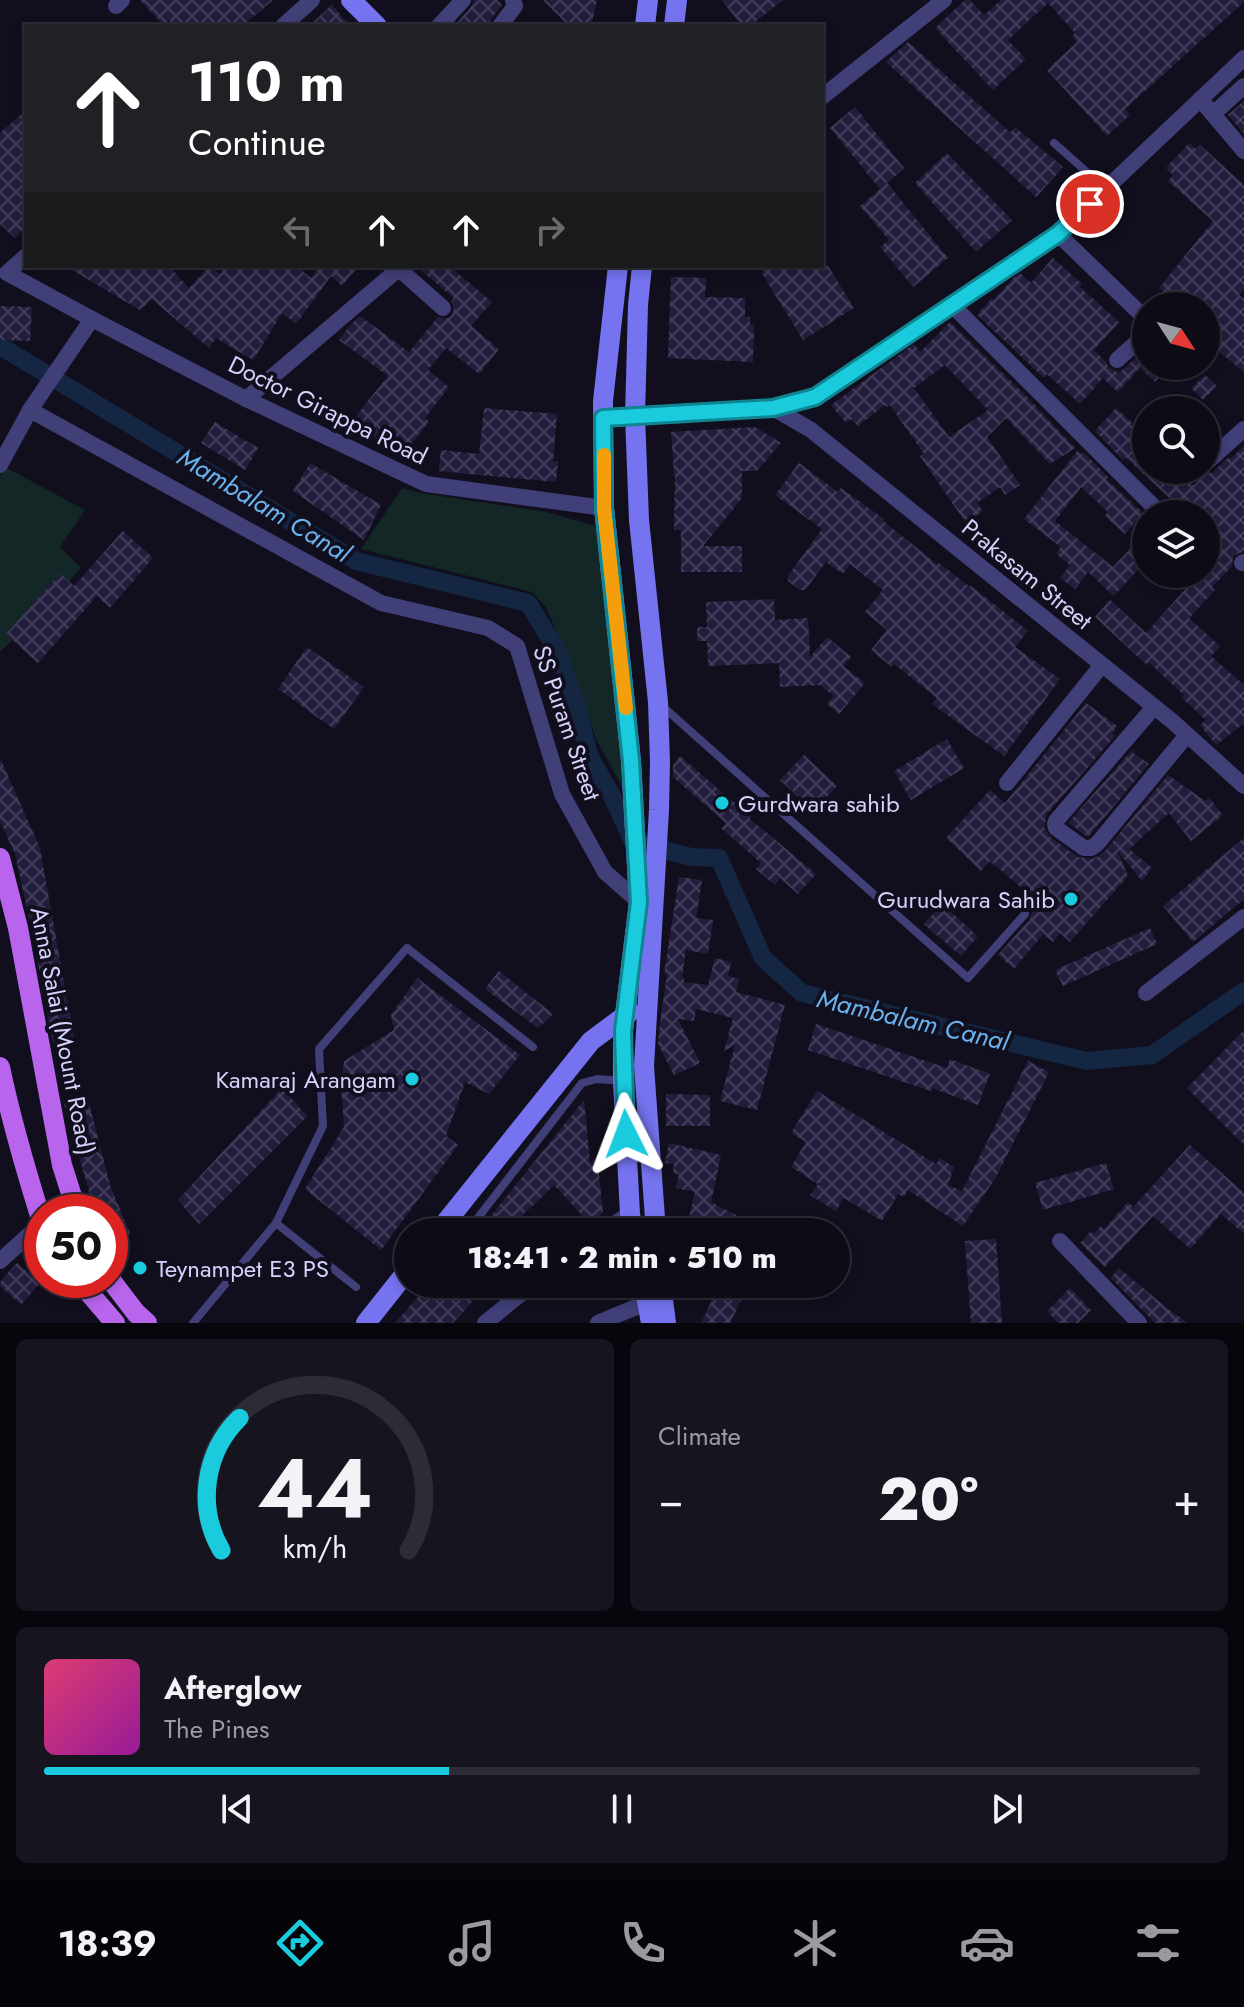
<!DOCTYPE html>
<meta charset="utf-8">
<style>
:root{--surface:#0d0b16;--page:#16141f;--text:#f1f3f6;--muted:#9a9ba1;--line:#2d2b35;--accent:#19cbdd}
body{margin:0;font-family:Jost,sans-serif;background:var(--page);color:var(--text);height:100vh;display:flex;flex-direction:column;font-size:30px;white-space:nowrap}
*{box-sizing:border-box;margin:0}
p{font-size:26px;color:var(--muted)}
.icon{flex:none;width:44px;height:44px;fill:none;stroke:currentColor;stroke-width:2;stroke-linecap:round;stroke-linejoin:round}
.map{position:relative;height:1323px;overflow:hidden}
.drawer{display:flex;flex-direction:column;gap:16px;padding:16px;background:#07060c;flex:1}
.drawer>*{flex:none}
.top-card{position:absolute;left:24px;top:24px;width:800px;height:244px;border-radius:0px;box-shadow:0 4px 12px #0003,0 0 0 2px var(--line);background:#202124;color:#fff;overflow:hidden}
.needle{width:52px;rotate:126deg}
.buttons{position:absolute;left:1132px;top:292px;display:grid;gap:16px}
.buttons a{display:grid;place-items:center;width:88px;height:88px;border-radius:50%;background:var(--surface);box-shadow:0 4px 12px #0003,0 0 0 2px var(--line);font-size:40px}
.speed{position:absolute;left:24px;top:1194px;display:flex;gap:16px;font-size:40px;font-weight:700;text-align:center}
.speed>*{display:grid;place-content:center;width:104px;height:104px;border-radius:50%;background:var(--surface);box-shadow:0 4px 12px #0003,0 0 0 2px var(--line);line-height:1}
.speed .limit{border:12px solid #d22;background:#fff;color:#111}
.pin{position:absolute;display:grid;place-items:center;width:68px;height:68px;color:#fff;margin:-34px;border:4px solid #fff;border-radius:50%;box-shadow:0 2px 8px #0007}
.me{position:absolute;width:88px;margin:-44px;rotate:357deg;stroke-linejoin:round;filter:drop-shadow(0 0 6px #0008)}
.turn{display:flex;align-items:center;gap:28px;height:168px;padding:0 32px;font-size:36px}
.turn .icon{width:104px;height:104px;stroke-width:2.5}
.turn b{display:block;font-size:56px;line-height:68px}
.lanes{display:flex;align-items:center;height:76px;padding:0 32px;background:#0003;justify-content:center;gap:40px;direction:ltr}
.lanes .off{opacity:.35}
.big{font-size:60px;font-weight:800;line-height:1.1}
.drawer .widget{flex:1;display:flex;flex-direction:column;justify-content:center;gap:12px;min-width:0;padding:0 28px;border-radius:12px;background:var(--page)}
.drawer .dial{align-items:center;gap:0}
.dial svg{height:208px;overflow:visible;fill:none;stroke:var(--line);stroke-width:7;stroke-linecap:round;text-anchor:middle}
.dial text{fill:var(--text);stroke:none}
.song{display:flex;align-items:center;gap:24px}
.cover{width:96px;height:96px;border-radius:12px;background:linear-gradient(135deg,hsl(340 70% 55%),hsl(300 70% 35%))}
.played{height:8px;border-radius:4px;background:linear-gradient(90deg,var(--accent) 35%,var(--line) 35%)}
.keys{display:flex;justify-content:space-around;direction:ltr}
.heat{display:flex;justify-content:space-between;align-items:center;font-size:44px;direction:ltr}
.drawer .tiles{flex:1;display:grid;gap:16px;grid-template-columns:1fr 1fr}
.widget:last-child{grid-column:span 2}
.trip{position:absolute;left:394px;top:1218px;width:456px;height:80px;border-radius:40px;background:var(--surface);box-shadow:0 4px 12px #0003,0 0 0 2px var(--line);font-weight:800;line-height:80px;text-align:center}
.tab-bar{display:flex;height:128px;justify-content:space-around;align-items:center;background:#050409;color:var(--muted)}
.tab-bar .icon{width:56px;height:56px}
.tab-bar .current{color:var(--accent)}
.tab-bar b{font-size:36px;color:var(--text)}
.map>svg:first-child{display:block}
.green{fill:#122726}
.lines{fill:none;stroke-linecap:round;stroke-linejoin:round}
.canal{stroke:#142642;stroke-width:18}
.building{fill:url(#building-cross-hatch);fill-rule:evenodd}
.lane{stroke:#413f78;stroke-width:8}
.street{stroke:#413f78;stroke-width:16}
.secondary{stroke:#7573ef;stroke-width:20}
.primary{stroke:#b964ed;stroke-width:20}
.route-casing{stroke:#108490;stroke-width:20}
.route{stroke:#19cbdd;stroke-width:14}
.slow{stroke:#f59e0b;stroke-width:14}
.poi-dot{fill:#19cbdd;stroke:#110f1e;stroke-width:3}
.labels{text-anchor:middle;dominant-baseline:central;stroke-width:8;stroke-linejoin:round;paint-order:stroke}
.street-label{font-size:24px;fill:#d5d1fa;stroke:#110f1e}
.poi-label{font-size:24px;fill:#d5d1fa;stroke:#110f1e;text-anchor:start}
.water-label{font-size:26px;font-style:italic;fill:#6ab2ee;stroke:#110f1e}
</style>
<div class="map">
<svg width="1244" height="1323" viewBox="0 0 1244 1323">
<defs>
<pattern id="building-cross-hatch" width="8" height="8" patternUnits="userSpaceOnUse" patternTransform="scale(2)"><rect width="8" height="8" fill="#231d3d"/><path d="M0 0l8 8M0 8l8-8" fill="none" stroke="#423d5a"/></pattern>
</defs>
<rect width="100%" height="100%" fill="#110f1e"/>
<g class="green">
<path d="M5,467L85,510L60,547L81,568L69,581L56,577L6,634L12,640L0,652V476Z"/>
<path d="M402,488L421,493L547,512L599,527L627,796L596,739L571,666L546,607L532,592L361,549Z"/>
</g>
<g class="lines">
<path class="canal" d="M0,346L356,561L528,603L557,650L576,703L589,755L613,798L633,842L691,857L719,858L763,958L802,993L1087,1061L1152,1055L1244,991"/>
</g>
<g class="building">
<path d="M140,0H273L242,26H174L169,20L163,25Z"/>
<path d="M474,0H497L502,5L491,19L489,26H454L471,7Z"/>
<path d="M543,0H597L591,26H569Z"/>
<path d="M722,0H783L750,26H742Z"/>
<path d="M965,0H970L984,15L1001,0H1244V2L1125,109L1130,115L1107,136L1047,70L1077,42L1072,36L1075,33L1048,3L1008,40L1026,59L993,90L935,28Z"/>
<path d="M332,5L350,26H309Z"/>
<path d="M908,42L1010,132L1015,127L1063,167L1036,197L886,62Z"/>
<path d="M1244,101V134L1228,115Z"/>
<path d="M855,107L904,168L880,189L830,128Z"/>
<path d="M26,110V226L15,238L0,224V133Z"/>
<path d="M1189,143L1196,149L1200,145L1244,185V289L1239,295L1244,299V372L1206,341V306H1181L1159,288L1213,221L1168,181L1173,175L1166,168Z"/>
<path d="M947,153L1012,220L976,252L915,183Z"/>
<path d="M887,183L948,258L913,287L880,247L889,240L860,206Z"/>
<path d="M1053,258L1082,284L1080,287L1119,322L1094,350L1106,362L1109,368L1119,373L1146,349V362L1143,366H1169L1155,382L1140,368L1118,392L1103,378L1080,404L1047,374L1044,378L977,315L992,298L994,300L1015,276L1020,273L1031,283Z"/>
<path d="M65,266H169L189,288L209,266L220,274L226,266H296L311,278L319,266H359L342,286L331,276L296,324L282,313L253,360L216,338L209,348L152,299L140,310Z"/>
<path d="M416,266H449L492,302L471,326L499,349L479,374L446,348L428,370L449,387L425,418L429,422L400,458L372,435L367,441L348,426L388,376L339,340L351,324L360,316L409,352L438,317L446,319L451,316L454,309L451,301L454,298Z"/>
<path d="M770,266H828L854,308L803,340L761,272Z"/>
<path d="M671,277L706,278L705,297L745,298V317H750V324H754L753,362L668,358Z"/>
<path d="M0,306L32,307L30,341L0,340Z"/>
<path d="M950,322L1027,397L1075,448L1050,464L1006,418L987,437L1020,485L1005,495L1000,487L977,503L983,511L966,523L920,456L924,454L890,405L887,407L885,405L858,426L852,419L846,423L831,405L914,344L920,352ZM945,365L988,410L949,437L914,388Z"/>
<path d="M1205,375L1217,386L1203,400L1191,388Z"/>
<path d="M484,408L557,414L553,461L558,462L556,482L439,471L441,450L479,454Z"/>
<path d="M1116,408L1143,433L1139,438L1146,444V470H1177L1194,485L1204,474L1213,472L1229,457L1231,459L1244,445V551L1233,556L1232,566L1212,587L1215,590L1189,618L1220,646L1211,656L1244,685V723L1216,745L1200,725L1206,720L1182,698L1184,695L1149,663L1147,665L1095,617L1110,600L1146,633L1199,574H1206V514H1187L1125,457L1123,460L1095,431Z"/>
<path d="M215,422L258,448L245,470L201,443Z"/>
<path d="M755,427L781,443L757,471H742V498L703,546H742V572H681V530H674L675,475H674L671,432Z"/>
<path d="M1078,450L1082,455L1084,453L1108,477L1106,479L1143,513L1125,534L1105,516L1108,512L1081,487L1055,521L1113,567L1131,548L1146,561L1114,596L1088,572L1075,589L1060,578L1070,565L1056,554L1061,547L1024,519Z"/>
<path d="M310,463L381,505L364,540L293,491Z"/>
<path d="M799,463L838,492L841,488L884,519L883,521L938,565L939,563L970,587L971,586L1028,631L1015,647L1060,679L1004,756L932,704L937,698L894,664L892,667L871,650L887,630L865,612L883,590L850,564L843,574L826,562L805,590H800L788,581V576L822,529L775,495Z"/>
<path d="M123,531L153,558L110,608L97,596L38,663L6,634L60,573L74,586Z"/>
<path d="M774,599L775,620L808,618L810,657L827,637L851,657L843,666L865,683L839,714L827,704L834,696L820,685L780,687L779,663L708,666L707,641H697V627H707L706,602Z"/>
<path d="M307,647L364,687L334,729L278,689Z"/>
<path d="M1086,703L1117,726L1112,733L1115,736L1047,814L1044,827L1050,837L1078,857L1091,859L1097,857L1105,851L1168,775L1205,801L1209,798L1223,815L1191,841L1169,813L1129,849L1152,868L1142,881L1117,850L1128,876L1070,942L1060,933L1053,942L1043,934L1014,969L998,955L1030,919L1032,912L1039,903L990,861L981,871L946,838L990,790L1005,803Z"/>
<path d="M947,739L964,768L911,800L894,771Z"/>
<path d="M1132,750L1134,752L1133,753L1149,764L1088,837L1068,823Z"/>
<path d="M804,755L837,786L813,811L780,780Z"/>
<path d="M680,756L751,817L749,818L816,874L798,894L780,878L775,885L756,869L761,863L721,828L726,823L673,777V765Z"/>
<path d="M0,758L40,848L74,1039L53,1043L31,926L15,854L0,821Z"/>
<path d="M1244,838V899L1193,942L1163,906Z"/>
<path d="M679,877L702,880L696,918L713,920L708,954L686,950L682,977L684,978V982L708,985L715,958L731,962L728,976L739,979L736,992L785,1005L757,1110L720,1101L735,1045L724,1051L733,1018L696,1009L694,1021L678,1019L700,1063L674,1075L658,1044L660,1023L667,974H664Z"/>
<path d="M942,904L978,936L961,956L924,924Z"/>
<path d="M1150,928L1157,944L1063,986L1055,970Z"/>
<path d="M499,971L553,1014L538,1028L485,989Z"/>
<path d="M417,978L520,1055L489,1094L465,1082L446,1136L458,1145L381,1250L305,1189L344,1127L341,1083L344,1061L394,1030L391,1015Z"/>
<path d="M816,1024L947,1068L950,1059L990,1074L978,1105L932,1088L931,1091L808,1050Z"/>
<path d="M1244,1030V1145L1187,1088Z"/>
<path d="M1028,1061L1049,1072L996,1177L963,1226L908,1190L904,1197L898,1194L882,1221L844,1198L836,1211L810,1195L818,1184L791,1167L806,1142L791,1133L817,1091L936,1164L940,1158L954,1167L948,1185L962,1191Z"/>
<path d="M282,1088L307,1116L199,1224L178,1200Z"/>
<path d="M666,1094L710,1095V1126H666Z"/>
<path d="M88,1099L110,1185L130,1233L110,1249V1212H95L64,1104Z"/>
<path d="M584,1100L590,1163L597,1156L603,1212L590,1224L554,1185L505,1232H478Z"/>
<path d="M669,1143L721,1155L711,1202L768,1232H704L709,1222L689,1218L695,1192L676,1188L679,1174L673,1173L674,1164L665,1163Z"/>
<path d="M1190,1145L1244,1193V1234L1221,1214L1190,1249L1153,1216L1105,1267L1080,1243L1091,1231L1094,1233L1101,1226L1104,1229L1128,1202L1133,1207Z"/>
<path d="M1106,1163L1114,1189L1043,1210L1035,1183Z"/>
<path d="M996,1239L1002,1323H971L965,1241Z"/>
<path d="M17,1263L40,1283L21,1305L0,1286V1282Z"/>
<path d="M1119,1268L1168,1309L1188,1323H1155L1111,1278Z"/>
<path d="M429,1284H465L478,1295L453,1323H395Z"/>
<path d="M477,1284H516L498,1298Z"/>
<path d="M720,1284H749L730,1323H701Z"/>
<path d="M1070,1288L1091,1310L1078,1323H1058L1047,1311Z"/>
</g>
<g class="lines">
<g class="lane">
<path d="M1054,143L1106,189"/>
<path d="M661,705L968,978L1025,914"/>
<path d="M276,1223L323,1126L319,1049L407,948L533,1047"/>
<path d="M467,1232L582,1083L597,1079L623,1081"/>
<path d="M193,1323L276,1223L356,1287"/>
</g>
<g class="street">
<path d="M116,6L122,0"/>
<path d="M283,26L312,0"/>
<path d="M439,26L463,0"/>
<path d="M500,26L515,6L513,0"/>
<path d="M822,97L944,0"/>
<path d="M1200,99L1244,151"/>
<path d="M1213,114L1244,86"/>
<path d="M1058,234L1146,319"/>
<path d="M26,256L7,273L92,319L246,399L426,484L604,508"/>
<path d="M399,269L443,308"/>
<path d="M953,306L1161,514"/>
<path d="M1117,360L1146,334"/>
<path d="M246,399L402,266"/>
<path d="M773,408L811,430L1172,721L1244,786"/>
<path d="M30,410L381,603L488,628L517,646L562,794L605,872L639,902"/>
<path d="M603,418L773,408L815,397L1058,234L1244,58"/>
<path d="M1206,463L1244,429"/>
<path d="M0,465L30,410L92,319"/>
<path d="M1242,563L1244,562"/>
<path d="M1154,707L1056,821L1055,824L1056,828L1084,848H1091L1097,844L1187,735"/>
<path d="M1007,783L1102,665"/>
<path d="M1146,993L1244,917"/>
<path d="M601,1232L630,1214"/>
<path d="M1060,1241L1139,1323"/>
<path d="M0,1261L42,1223"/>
<path d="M485,1323L533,1284"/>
<path d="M598,1323L648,1302"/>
</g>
<g class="secondary">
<path d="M351,0L377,26"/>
<path d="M645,26L648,0"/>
<path d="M674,26L677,0"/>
<path d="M618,266L603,401L604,508L631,761L639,902L623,1031V1081L630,1214L633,1232"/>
<path d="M642,266L638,305L635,416L639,520L658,702L660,762L659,810L644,1066L656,1232"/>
<path d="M438,1232L591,1041L630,1012"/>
<path d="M644,1284L651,1323"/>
<path d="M661,1284L666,1323"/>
<path d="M366,1323L408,1270"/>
</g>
<g class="primary">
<path d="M0,858L18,928L62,1165L77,1212"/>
<path d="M0,1067C11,1120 26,1171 42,1222"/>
<path d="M110,1279L136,1313L147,1323"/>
<path d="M78,1280L115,1323"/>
</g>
</g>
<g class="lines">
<g class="route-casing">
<path id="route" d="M626,1134L623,1031L639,902L631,761L604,508L603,418L773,408L815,397L1058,234L1090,204"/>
</g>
<use href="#route" class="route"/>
<path class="slow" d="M604,455V508L626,708"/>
</g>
<g class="poi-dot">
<circle cx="722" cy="803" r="8"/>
<circle cx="1071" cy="899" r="8"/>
<circle cx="412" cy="1079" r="8"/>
<circle cx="140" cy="1268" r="8"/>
</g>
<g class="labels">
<g class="street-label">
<text transform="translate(328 410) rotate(26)">Doctor Girappa Road</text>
<text transform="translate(1027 574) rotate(39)">Prakasam Street</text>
<text transform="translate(567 723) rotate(71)">SS Puram Street</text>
<text transform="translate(63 1031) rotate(79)">Anna Salai (Mount Road)</text>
</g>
<g class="poi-label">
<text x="738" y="803">Gurdwara sahib</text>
<text x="1055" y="899" text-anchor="end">Gurudwara Sahib</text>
<text x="396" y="1079" text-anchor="end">Kamaraj Arangam</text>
<text x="156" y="1268">Teynampet E3 PS</text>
</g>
<g class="water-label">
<text transform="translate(264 505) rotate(31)">Mambalam Canal</text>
<text transform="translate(913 1020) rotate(13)">Mambalam Canal</text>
</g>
</g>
</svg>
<div class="buttons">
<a><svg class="needle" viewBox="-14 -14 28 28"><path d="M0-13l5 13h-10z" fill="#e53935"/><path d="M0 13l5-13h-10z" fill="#9a9ba1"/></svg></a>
<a><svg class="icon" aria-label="search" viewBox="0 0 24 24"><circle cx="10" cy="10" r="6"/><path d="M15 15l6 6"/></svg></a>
<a><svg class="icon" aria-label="layers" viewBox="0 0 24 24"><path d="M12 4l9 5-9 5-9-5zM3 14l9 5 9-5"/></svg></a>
</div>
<div class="speed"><div class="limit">50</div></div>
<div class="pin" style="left:1090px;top:204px;background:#d93025"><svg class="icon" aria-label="arrive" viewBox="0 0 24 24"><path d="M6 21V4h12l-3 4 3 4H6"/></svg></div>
<svg class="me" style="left:626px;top:1134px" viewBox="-20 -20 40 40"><path d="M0-17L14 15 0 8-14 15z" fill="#19cbdd" stroke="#fff" stroke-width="4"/></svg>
<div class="trip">18:41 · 2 min · 510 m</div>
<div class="top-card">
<div class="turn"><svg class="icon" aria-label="ahead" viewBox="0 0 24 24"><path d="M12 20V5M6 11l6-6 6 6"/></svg><div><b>110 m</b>Continue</div></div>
<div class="lanes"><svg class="icon off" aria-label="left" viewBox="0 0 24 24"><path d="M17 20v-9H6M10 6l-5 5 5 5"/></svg><svg class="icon" aria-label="ahead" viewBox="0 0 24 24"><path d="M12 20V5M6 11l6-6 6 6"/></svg><svg class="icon" aria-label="ahead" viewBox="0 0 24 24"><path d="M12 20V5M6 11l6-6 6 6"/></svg><svg class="icon off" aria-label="right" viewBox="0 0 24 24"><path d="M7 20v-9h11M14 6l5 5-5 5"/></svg></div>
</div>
</div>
<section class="drawer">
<div class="tiles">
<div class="widget dial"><svg viewBox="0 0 100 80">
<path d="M14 69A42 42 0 1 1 86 69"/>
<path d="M14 69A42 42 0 0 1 21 18" stroke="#19cbdd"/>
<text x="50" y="56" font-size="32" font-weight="700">44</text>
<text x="50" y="72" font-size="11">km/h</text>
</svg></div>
<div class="widget"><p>Climate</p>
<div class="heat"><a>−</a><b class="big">20°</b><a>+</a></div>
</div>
<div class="widget">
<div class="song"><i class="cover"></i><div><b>Afterglow</b><p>The Pines</p></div></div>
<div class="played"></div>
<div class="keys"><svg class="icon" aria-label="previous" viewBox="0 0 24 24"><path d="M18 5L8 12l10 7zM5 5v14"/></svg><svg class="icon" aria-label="pause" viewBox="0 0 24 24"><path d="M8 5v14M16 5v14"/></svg><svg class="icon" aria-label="next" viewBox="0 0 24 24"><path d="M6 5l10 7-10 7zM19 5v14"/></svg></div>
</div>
</div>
</section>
<nav class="tab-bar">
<b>18:39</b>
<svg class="icon current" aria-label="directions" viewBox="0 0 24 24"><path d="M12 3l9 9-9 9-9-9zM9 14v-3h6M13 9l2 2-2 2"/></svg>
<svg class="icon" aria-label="music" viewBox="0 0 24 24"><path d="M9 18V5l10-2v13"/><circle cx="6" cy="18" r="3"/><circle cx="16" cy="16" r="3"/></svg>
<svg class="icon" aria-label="phone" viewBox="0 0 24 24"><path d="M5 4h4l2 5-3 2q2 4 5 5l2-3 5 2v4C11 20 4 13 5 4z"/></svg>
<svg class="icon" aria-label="climate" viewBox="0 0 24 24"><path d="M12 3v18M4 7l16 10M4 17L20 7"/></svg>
<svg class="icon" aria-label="car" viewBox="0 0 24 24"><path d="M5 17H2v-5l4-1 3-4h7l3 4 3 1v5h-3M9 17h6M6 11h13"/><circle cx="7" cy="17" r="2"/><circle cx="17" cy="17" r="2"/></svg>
<svg class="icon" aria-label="filters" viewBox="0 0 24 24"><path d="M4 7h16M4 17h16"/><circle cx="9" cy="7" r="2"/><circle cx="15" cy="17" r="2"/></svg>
</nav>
